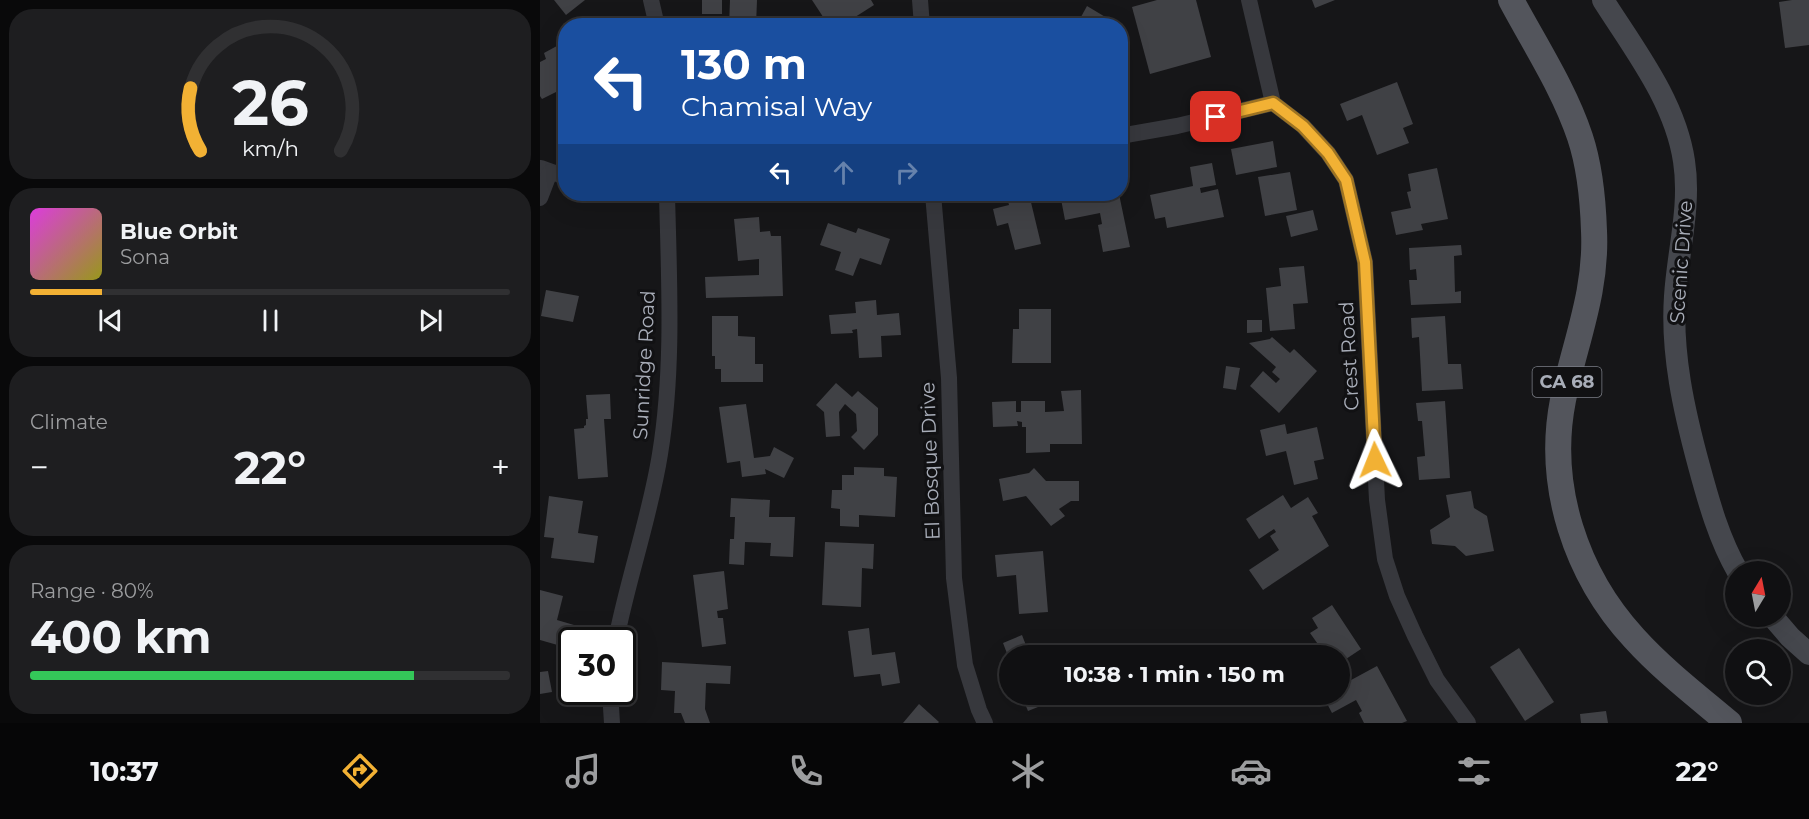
<!DOCTYPE html>
<meta charset="utf-8">
<style>
:root{--surface:#101012;--page:#1e1e20;--text:#f1f3f6;--muted:#9c9d9f;--line:#303032;--accent:#f2b134}
body{margin:0;font-family:Montserrat,sans-serif;background:var(--page);color:var(--text);height:100vh;display:flex;flex-direction:column;font-size:22px;white-space:nowrap}
*{box-sizing:border-box;margin:0}
p{font-size:20px;color:var(--muted)}
.icon{flex:none;width:33px;height:33px;fill:none;stroke:currentColor;stroke-width:2;stroke-linecap:round;stroke-linejoin:round}
.map{position:relative;flex:1;overflow:hidden}
.drawer{display:flex;flex-direction:column;gap:9px;padding:9px;background:#09090a;width:540px}
.drawer>*{flex:none}
.banner{position:absolute;left:18px;top:18px;width:570px;height:183px;border-radius:24px;box-shadow:0 6px 24px #0002,0 0 0 2px var(--line);background:#1a4fa0;color:#fff;overflow:hidden}
.needle{width:39px;rotate:10deg}
.buttons{position:absolute;left:1185px;top:561px;display:grid;gap:12px}
.buttons a{display:grid;place-items:center;width:66px;height:66px;border-radius:50%;background:var(--surface);box-shadow:0 6px 24px #0002,0 0 0 2px var(--line);font-size:30px}
.speed{position:absolute;left:18px;top:627px;display:flex;gap:12px;font-size:30px;font-weight:700;text-align:center}
.speed>*{display:grid;place-content:center;width:78px;height:78px;border-radius:50%;background:var(--surface);box-shadow:0 6px 24px #0002,0 0 0 2px var(--line);line-height:1}
.speed .limit{border:3px solid #111;border-radius:9px;background:#fff;color:#111}
.pin{position:absolute;display:grid;place-items:center;width:51px;height:51px;color:#fff;margin:-26px;border-radius:12px;box-shadow:0 3px 9px #0006}
.me{position:absolute;width:66px;margin:-33px;rotate:358deg;stroke-linejoin:round;filter:drop-shadow(0 0 4px #0008)}
.turn{display:flex;align-items:center;gap:21px;height:126px;padding:0 24px;font-size:27px}
.turn .icon{width:78px;height:78px;stroke-width:2.5}
.turn b{display:block;font-size:42px;line-height:51px}
.lanes{display:flex;align-items:center;height:57px;padding:0 24px;background:#0003;justify-content:center;gap:30px;direction:ltr}
.lanes .off{opacity:.35}
.big{font-size:45px;font-weight:700;line-height:1.1}
.drawer .widget{flex:1;display:flex;flex-direction:column;justify-content:center;gap:9px;min-width:0;padding:0 21px;border-radius:24px;background:var(--page)}
.drawer .dial{align-items:center;gap:0}
.dial svg{height:156px;overflow:visible;fill:none;stroke:var(--line);stroke-width:7;stroke-linecap:round;text-anchor:middle}
.dial text{fill:var(--text);stroke:none}
.song{display:flex;align-items:center;gap:18px}
.cover{width:72px;height:72px;border-radius:9px;background:linear-gradient(135deg,hsl(300 70% 55%),hsl(60 70% 35%))}
.played{height:6px;border-radius:3px;background:linear-gradient(90deg,var(--accent) 15%,var(--line) 15%)}
.keys{display:flex;justify-content:space-around;direction:ltr}
.heat{display:flex;justify-content:space-between;align-items:center;font-size:33px;direction:ltr}
.charge{height:9px;border-radius:4px;background:linear-gradient(90deg,#34c759 80%,var(--line) 0)}
.trip{position:absolute;left:459px;top:645px;width:351px;height:60px;border-radius:30px;background:var(--surface);box-shadow:0 6px 24px #0002,0 0 0 2px var(--line);font-weight:700;line-height:60px;text-align:center}
.tabs{display:flex;height:96px;justify-content:space-around;align-items:center;background:#060607;color:var(--muted)}
.tabs .icon{width:42px;height:42px}
.tabs .on{color:var(--accent)}
.tabs b{font-size:27px;color:var(--text)}
main{display:flex;flex:1;min-height:0}
.map>svg:first-child{display:block}
.building{fill:#404145}
.lines{fill:none;stroke-linecap:round;stroke-linejoin:round}
.street{stroke:#37383d;stroke-width:16}
.secondary{stroke:#45474d;stroke-width:22}
.primary{stroke:#53555c;stroke-width:26}
.route-casing{stroke:#9d7322;stroke-width:15}
.route{stroke:#f2b134;stroke-width:10}
.labels{text-anchor:middle;dominant-baseline:central;stroke-width:6;stroke-linejoin:round;paint-order:stroke}
.shield{fill:#111113;stroke:#7b7e86;stroke-width:1.5}
.shield-label{font-size:18px;font-weight:bold;fill:#a8adb8}
.street-label{font-size:20px;fill:#a8adb8;stroke:#111113}
</style>
<main>
<section class="drawer">
<div class="widget dial"><svg viewBox="0 0 100 80">
<path d="M14 69A42 42 0 1 1 86 69"/>
<path d="M14 69A42 42 0 0 1 9 37" stroke="#f2b134"/>
<text x="50" y="56" font-size="32" font-weight="700">26</text>
<text x="50" y="72" font-size="11">km/h</text>
</svg></div>
<div class="widget">
<div class="song"><i class="cover"></i><div><b>Blue Orbit</b><p>Sona</p></div></div>
<div class="played"></div>
<div class="keys"><svg class="icon" aria-label="previous" viewBox="0 0 24 24"><path d="M18 5L8 12l10 7zM5 5v14"/></svg><svg class="icon" aria-label="pause" viewBox="0 0 24 24"><path d="M8 5v14M16 5v14"/></svg><svg class="icon" aria-label="next" viewBox="0 0 24 24"><path d="M6 5l10 7-10 7zM19 5v14"/></svg></div>
</div>
<div class="widget"><p>Climate</p>
<div class="heat"><a>−</a><b class="big">22°</b><a>+</a></div>
</div>
<div class="widget"><p>Range · 80%</p><b class="big">400 km</b><div class="charge"></div></div>
</section>
<div class="map">
<svg width="1269" height="723" viewBox="0 0 1269 723">
<rect width="100%" height="100%" fill="#161618"/>
<g class="building">
<path d="M14,0H45L26,15Z"/>
<rect x="162" y="0" width="20" height="14"/>
<path d="M190,0H217L216,26H189Z"/>
<path d="M272,0H331L334,5L301,26H289Z"/>
<path d="M617,0H656L671,57L610,74L592,7Z"/>
<path d="M772,0H795L775,8Z"/>
<path d="M1252,0H1269V45L1245,48L1239,2Z"/>
<path d="M547,6L567,18L563,26H536Z"/>
<path d="M26,41V87L2,99L0,96V62L6,59L4,53Z"/>
<path d="M857,82L873,124L863,128L869,143L837,155L822,115L807,121L800,104Z"/>
<path d="M733,141L737,167L696,175L691,149Z"/>
<path d="M672,163L676,185L660,188L661,193L678,189L684,217L627,228L625,217L615,219L610,195L653,186L650,167Z"/>
<path d="M897,168L908,219L881,224L883,230L856,235L851,212L871,208L867,192L871,191L868,174Z"/>
<path d="M750,172L757,210L725,216L718,177Z"/>
<path d="M441,194H460L461,198L443,202Z"/>
<path d="M466,194H489L501,244L475,250L468,223L457,226L453,209L469,205Z"/>
<path d="M520,194H579L590,247L563,252L558,225L562,224L560,213L525,220Z"/>
<path d="M773,210L778,230L751,237L746,216Z"/>
<path d="M219,217L220,232L230,231L231,236H241L243,296L166,298L165,277L219,275V259L198,261L194,219Z"/>
<path d="M288,223L316,233L318,228L350,239L341,265L320,258L313,276L295,270L301,252L280,245Z"/>
<path d="M921,245L922,255L914,256L915,292L921,291V303L871,305L869,280H877L876,269L870,270L869,248Z"/>
<path d="M764,266L768,303L753,304L755,329L730,331L726,288L741,286L739,268Z"/>
<path d="M6,290L39,296L33,322L1,316Z"/>
<path d="M336,300L337,315L359,313L361,335L341,336L342,357L319,358L317,329L312,330L313,333L291,334L289,315L316,313L315,302Z"/>
<path d="M479,309H511V363H472L473,329H479Z"/>
<path d="M172,316H198V336L215,337V364H223V382H181V369H175V356H172Z"/>
<path d="M905,316L908,364H921L923,389L882,391L879,337L872,338L871,318Z"/>
<path d="M707,320H722V332L707,333Z"/>
<path d="M732,337L750,353L754,349L777,371L739,413L710,386L723,371L736,383L740,379L732,372L736,367L709,343L730,339Z"/>
<path d="M686,366L700,368L696,390L683,388Z"/>
<path d="M296,383L312,397L318,391L338,408V435L324,450L311,437L317,431L316,414L305,404L299,412L300,436L286,437L284,412L276,405Z"/>
<path d="M541,390L542,444H510V452L486,453V427H482V422L477,421L478,426L453,427L452,402L476,401V412H481V401H505V412L524,411L521,391Z"/>
<path d="M70,394L71,419H64L68,477L38,479L34,429L44,428V426L46,425V419H48L46,395Z"/>
<path d="M905,401L910,478L879,480L877,457L885,456L882,421H878L876,403Z"/>
<path d="M206,404L214,458L230,456L234,447L254,458L244,478L225,469L226,474L202,477L200,461L187,463L179,407Z"/>
<path d="M745,424L747,434L777,427L784,459L774,461L778,479L754,485L746,451L726,456L720,430Z"/>
<path d="M314,467L344,468V476L357,477L355,517L319,515V527L300,526V509L291,508L292,490H302V475H314Z"/>
<path d="M494,468L506,481H539V501H531L519,509L525,516L511,526L486,496L463,501L459,479L489,473Z"/>
<path d="M931,491L934,508L947,516L954,551L926,556L915,546L892,544L890,530L910,517L906,495Z"/>
<path d="M743,495L751,508L768,497L778,513L772,516L789,546L723,590L709,570L739,550L730,536L736,532L734,529L719,539L706,519Z"/>
<path d="M9,496L43,501L38,533L58,536L54,563L11,558L14,538L4,537Z"/>
<path d="M191,498L230,500L229,517H255L253,557L230,556L231,543L205,542L204,565L189,564L190,539H194L195,517H190Z"/>
<path d="M285,542L334,544L333,569L322,568L321,607L282,605Z"/>
<path d="M503,551L508,612L479,614L476,575L457,577L455,555Z"/>
<path d="M184,571L188,609L177,611L178,618H183L186,644L162,647L153,575Z"/>
<path d="M0,590L23,596L17,620L34,625L28,648L0,640Z"/>
<path d="M792,605L821,649L800,663V656H767L780,647L770,633L778,628L772,618Z"/>
<path d="M329,628L332,655L355,652L360,683L342,686L340,674L314,677L308,631Z"/>
<path d="M482,635L487,648L503,643L508,656H468L463,643Z"/>
<path d="M979,648L1014,702L985,721L950,667Z"/>
<path d="M122,662L191,666L190,684L166,683L165,709L170,723H145L141,713H134L135,691L121,690Z"/>
<path d="M837,666L867,721L862,723H824L819,713L822,711L816,700L792,713L782,694H800V686Z"/>
<path d="M8,671L12,692L0,694V672Z"/>
<path d="M481,694H499L503,705L488,711Z"/>
<path d="M379,704L399,722L398,723H363Z"/>
<path d="M1066,711L1068,723H1041L1040,714Z"/>
</g>
<g class="lines">
<g class="street">
<path d="M111,0L117,26"/>
<path d="M380,0L382,26"/>
<path d="M709,0L733,103L763,126L788,153L806,180L825,262L837,500L845,559L857,596L875,636L897,680L928,723"/>
<path d="M580,136L637,126L733,103"/>
<path d="M1,168L26,177"/>
<path d="M393,194L409,378L414,578L425,665L439,710L445,723"/>
<path d="M0,198L10,172"/>
<path d="M76,640C88,578 110,517 120,454C134,368 129,280 127,194"/>
<path d="M70,692L72,723"/>
</g>
<g class="secondary">
<path d="M1063,0C1094,49 1135,101 1144,161C1151,206 1138,250 1135,296C1131,353 1144,411 1159,466C1169,503 1179,539 1198,572"/>
<path d="M1232,616L1250,637L1269,654"/>
</g>
<path class="primary" d="M971,0C995,45 1024,89 1040,137C1050,167 1053,200 1054,231C1057,292 1035,342 1023,400C1006,486 1036,575 1094,638C1123,670 1157,696 1189,723"/>
</g>
<g class="lines">
<g class="route-casing">
<path id="route" d="M676,117L733,103L763,126L788,153L806,180L825,262L835,460"/>
</g>
<use href="#route" class="route"/>
</g>
<g class="labels">
<rect class="shield" x="992.5" y="367" width="69" height="30" rx="4.5"/>
<g class="shield-label">
<text x="1027" y="382">CA 68</text>
</g>
<g class="street-label">
<text transform="translate(1141 262) rotate(-86)">Scenic Drive</text>
<text transform="translate(809 356) rotate(-93)">Crest Road</text>
<text transform="translate(104 365) rotate(-87)">Sunridge Road</text>
<text transform="translate(390 461) rotate(-92)">El Bosque Drive</text>
</g>
</g>
</svg>
<div class="buttons">
<a><svg class="needle" viewBox="-14 -14 28 28"><path d="M0-13l5 13h-10z" fill="#e53935"/><path d="M0 13l5-13h-10z" fill="#9c9d9f"/></svg></a>
<a><svg class="icon" aria-label="search" viewBox="0 0 24 24"><circle cx="10" cy="10" r="6"/><path d="M15 15l6 6"/></svg></a>
</div>
<div class="speed"><div class="limit">30</div></div>
<div class="pin" style="left:676px;top:117px;background:#d93025"><svg class="icon" aria-label="arrive" viewBox="0 0 24 24"><path d="M6 21V4h12l-3 4 3 4H6"/></svg></div>
<svg class="me" style="left:835px;top:460px" viewBox="-20 -20 40 40"><path d="M0-17L14 15 0 8-14 15z" fill="#f2b134" stroke="#fff" stroke-width="4"/></svg>
<div class="trip">10:38 · 1 min · 150 m</div>
<div class="banner">
<div class="turn"><svg class="icon" aria-label="left" viewBox="0 0 24 24"><path d="M17 20v-9H6M10 6l-5 5 5 5"/></svg><div><b>130 m</b>Chamisal Way</div></div>
<div class="lanes"><svg class="icon" aria-label="left" viewBox="0 0 24 24"><path d="M17 20v-9H6M10 6l-5 5 5 5"/></svg><svg class="icon off" aria-label="ahead" viewBox="0 0 24 24"><path d="M12 20V5M6 11l6-6 6 6"/></svg><svg class="icon off" aria-label="right" viewBox="0 0 24 24"><path d="M7 20v-9h11M14 6l5 5-5 5"/></svg></div>
</div>
</div>
</main>
<nav class="tabs">
<b>10:37</b>
<svg class="icon on" aria-label="directions" viewBox="0 0 24 24"><path d="M12 3l9 9-9 9-9-9zM9 14v-3h6M13 9l2 2-2 2"/></svg>
<svg class="icon" aria-label="music" viewBox="0 0 24 24"><path d="M9 18V5l10-2v13"/><circle cx="6" cy="18" r="3"/><circle cx="16" cy="16" r="3"/></svg>
<svg class="icon" aria-label="phone" viewBox="0 0 24 24"><path d="M5 4h4l2 5-3 2q2 4 5 5l2-3 5 2v4C11 20 4 13 5 4z"/></svg>
<svg class="icon" aria-label="climate" viewBox="0 0 24 24"><path d="M12 3v18M4 7l16 10M4 17L20 7"/></svg>
<svg class="icon" aria-label="car" viewBox="0 0 24 24"><path d="M5 17H2v-5l4-1 3-4h7l3 4 3 1v5h-3M9 17h6M6 11h13"/><circle cx="7" cy="17" r="2"/><circle cx="17" cy="17" r="2"/></svg>
<svg class="icon" aria-label="filters" viewBox="0 0 24 24"><path d="M4 7h16M4 17h16"/><circle cx="9" cy="7" r="2"/><circle cx="15" cy="17" r="2"/></svg>
<b>22°</b>
</nav>
